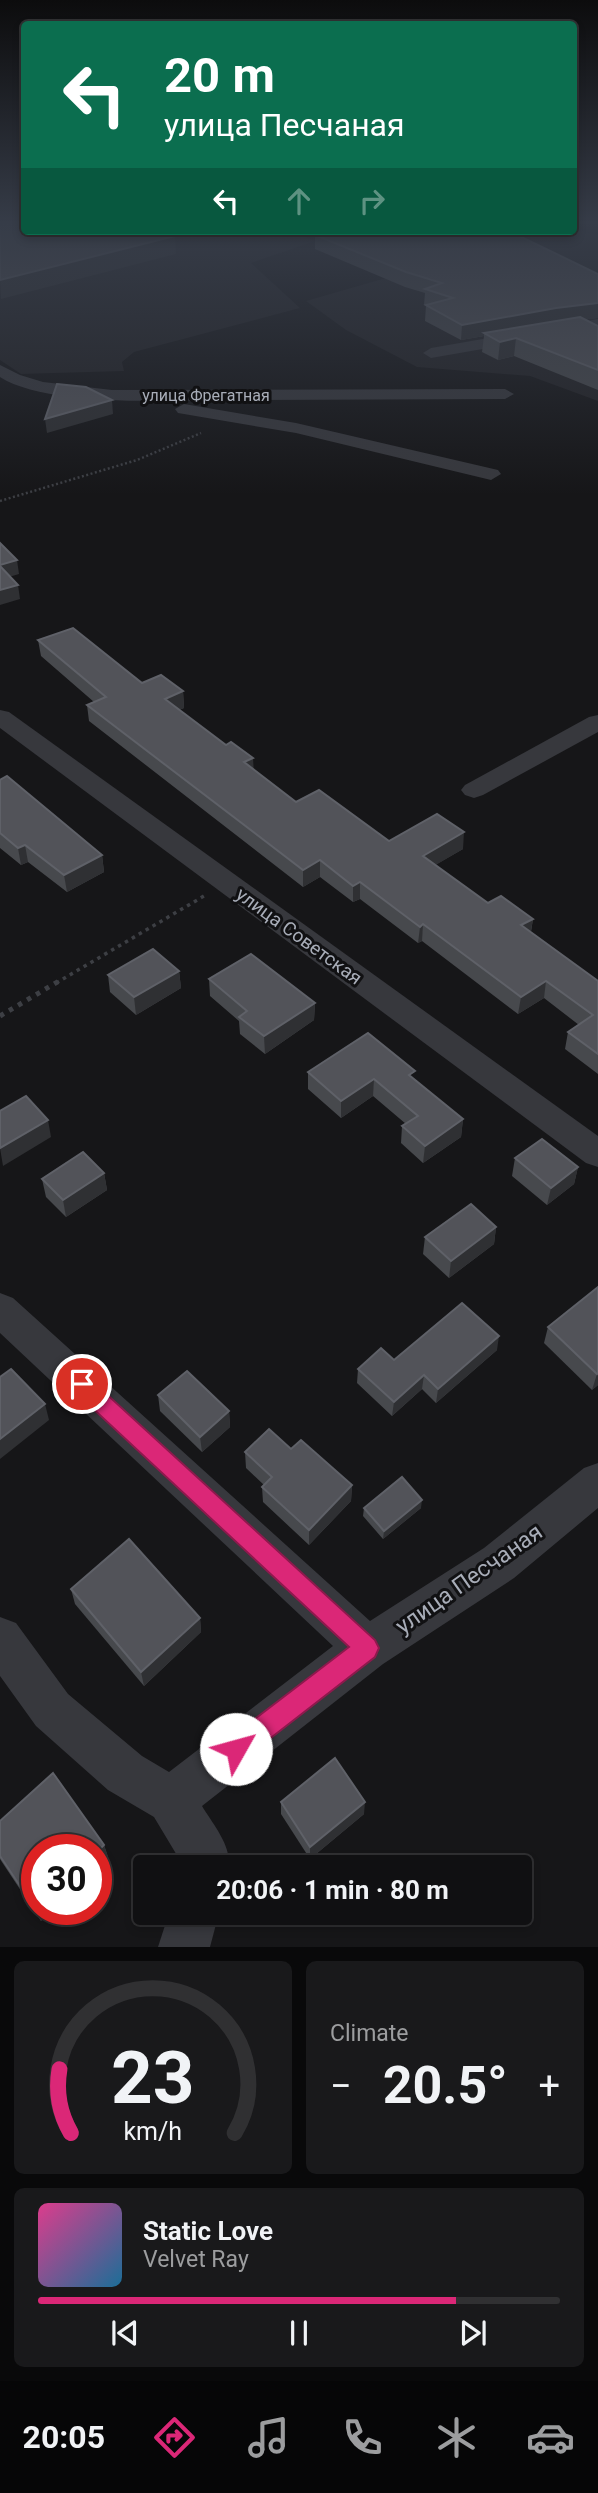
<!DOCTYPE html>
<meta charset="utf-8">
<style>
:root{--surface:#101012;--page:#19191b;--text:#f1f3f6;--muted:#9c9d9f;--line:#303032;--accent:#db2777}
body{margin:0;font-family:Roboto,sans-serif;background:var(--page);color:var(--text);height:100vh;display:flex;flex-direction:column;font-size:26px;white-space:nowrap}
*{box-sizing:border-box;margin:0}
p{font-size:23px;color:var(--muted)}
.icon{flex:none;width:38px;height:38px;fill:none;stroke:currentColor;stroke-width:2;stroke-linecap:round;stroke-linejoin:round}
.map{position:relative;height:1947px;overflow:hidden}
.drawer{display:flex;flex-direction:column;gap:14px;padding:14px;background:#09090a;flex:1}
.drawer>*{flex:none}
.top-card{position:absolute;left:21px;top:21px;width:556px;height:214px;border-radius:7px;box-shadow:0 4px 10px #0003,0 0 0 2px var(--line);background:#0b6e4f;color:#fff;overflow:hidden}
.speed{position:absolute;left:21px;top:1834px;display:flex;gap:14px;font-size:35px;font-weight:700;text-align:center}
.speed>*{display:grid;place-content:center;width:91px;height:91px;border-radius:50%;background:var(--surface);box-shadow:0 4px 10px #0003,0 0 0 2px var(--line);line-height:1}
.speed .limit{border:10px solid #d22;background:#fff;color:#111}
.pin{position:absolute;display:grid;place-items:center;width:60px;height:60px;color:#fff;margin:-30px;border:4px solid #fff;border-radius:50%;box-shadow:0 2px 7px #0007}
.me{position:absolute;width:77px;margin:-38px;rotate:52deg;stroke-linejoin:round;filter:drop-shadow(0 0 5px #0008)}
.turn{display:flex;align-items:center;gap:24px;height:147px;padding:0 28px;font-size:32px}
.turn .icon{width:91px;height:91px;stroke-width:2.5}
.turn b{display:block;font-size:49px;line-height:60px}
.lanes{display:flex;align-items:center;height:66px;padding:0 28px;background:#0003;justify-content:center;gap:35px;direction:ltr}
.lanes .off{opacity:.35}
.big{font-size:52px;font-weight:700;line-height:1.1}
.drawer .tile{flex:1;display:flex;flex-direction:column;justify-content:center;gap:10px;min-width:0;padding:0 24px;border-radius:10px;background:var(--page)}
.drawer .dial{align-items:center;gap:0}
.dial svg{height:182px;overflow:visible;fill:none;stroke:var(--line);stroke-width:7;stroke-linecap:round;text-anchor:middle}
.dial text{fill:var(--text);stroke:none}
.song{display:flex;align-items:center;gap:21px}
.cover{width:84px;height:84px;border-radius:10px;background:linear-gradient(135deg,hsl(330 70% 55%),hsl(200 70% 35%))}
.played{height:7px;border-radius:4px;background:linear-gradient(90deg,var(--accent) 80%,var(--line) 80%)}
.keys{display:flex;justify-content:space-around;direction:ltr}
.heat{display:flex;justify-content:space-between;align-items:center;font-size:38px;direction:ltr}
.drawer .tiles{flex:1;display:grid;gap:14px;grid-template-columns:1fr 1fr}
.tile:last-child{grid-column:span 2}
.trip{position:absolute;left:133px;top:1855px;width:399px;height:70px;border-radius:7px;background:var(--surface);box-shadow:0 4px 10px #0003,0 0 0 2px var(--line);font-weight:700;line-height:70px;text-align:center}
.tab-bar{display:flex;height:112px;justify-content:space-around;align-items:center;background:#060607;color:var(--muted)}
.tab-bar .icon{width:49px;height:49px}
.tab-bar .current{color:var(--accent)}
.tab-bar b{font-size:32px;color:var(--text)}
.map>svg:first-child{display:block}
.built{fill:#222225}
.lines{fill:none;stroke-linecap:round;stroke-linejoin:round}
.path-far2{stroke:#3d3f44;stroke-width:2.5;stroke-dasharray:2 2.5;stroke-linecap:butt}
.path-far1{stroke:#3d3f44;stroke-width:3.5;stroke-dasharray:3.5 4.5;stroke-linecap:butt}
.path{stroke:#3d3f44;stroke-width:5;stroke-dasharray:4.5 6;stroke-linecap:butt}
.minor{fill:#37383d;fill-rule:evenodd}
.wall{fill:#47494d}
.shaded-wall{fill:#2f3033}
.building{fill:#525359;stroke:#5f6168;stroke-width:2}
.route{fill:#db2777;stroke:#8e194d;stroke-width:2}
.labels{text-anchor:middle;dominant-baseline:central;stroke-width:6;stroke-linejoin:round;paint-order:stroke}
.far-street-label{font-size:16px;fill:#a8adb8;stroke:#111113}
.street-label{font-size:19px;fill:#a8adb8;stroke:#111113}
.near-street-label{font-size:23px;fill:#a8adb8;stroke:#111113}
</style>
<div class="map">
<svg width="598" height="1947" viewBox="0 0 598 1947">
<rect width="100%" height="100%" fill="#161618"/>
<g class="built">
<path d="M0,222L24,231H291L315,241L251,263L300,308L134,352L122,362L124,371L21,374L0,360Z"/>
<path d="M574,230L598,235V401L530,376L417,367L346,330L306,301L549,231Z"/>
</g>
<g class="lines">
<path class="path-far2" d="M0,501L137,460L201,433"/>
<path class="path-far1" d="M56,983L204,896"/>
<path class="path" d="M0,1016L59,981"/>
<g class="minor">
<path d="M598,319V329L431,358L423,353L431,348Z"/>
<path d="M0,365L20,375L43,382L112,390L505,389L514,394L505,399C421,399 337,400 254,400C193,400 49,409 0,377Z"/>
<path d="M184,404L296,423L498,470L501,474L491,480L296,433L178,413L175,409Z"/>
<path d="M0,710L9,712L598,1136V1167L586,1163L0,728Z"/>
<path d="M598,715V732L483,795L474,798L465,795L461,790L465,785L589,717Z"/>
<path d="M0,1293L13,1298L370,1621L484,1548L584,1468L598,1463V1508L514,1578L383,1664L202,1806C212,1823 233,1847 228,1867H180L181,1862L154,1817L108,1790L36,1726L0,1676V1617L16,1623L68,1694L142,1756L169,1772L333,1646L0,1333Z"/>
<path d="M169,1913H219L210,1947H158Z"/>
</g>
</g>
<g class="wall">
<path d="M315,235L598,274V318L586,319L598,326V390L514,356L498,360L482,352L484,336L461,340L425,321L426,305H424L425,293L405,287L315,249Z"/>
<path d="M38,640L142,683L183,691L184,708L179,710L254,770L296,802L389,841L463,849L435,865L488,903L533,919L531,932L598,981V1074L565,1049L568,1032L579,1025L544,998L518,1014L422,941L418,943L360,899L353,902L320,877L303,887L89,721L87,705L94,702L41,656Z"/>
<path d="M0,780L102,855L104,872L67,892L28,862L21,865L0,848Z"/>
<path d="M179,971L181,988L136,1015L110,992L108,975Z"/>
<path d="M209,979L315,1003L314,1020L265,1054L240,1034L239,1021L210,996Z"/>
<path d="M308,1072L414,1079L463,1119L461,1137L423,1163L401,1143L402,1126L406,1124L373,1096L341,1118L308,1089Z"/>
<path d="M515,1158L578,1167L574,1184L547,1205L512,1176Z"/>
<path d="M104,1173L107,1190L66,1217L46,1197L42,1179Z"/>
<path d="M496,1227L494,1244L449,1278L423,1254L425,1237Z"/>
<path d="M598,1287V1385L592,1390L544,1343L548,1327Z"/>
<path d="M497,1350L436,1403L422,1389L392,1416L357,1383L358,1369L394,1360Z"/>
<path d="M158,1395L229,1411L230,1427L202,1452L160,1411Z"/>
<path d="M291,1449L352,1485L351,1501L309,1545L263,1502L262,1487L264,1485L246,1468L245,1452Z"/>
<path d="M364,1508H421L383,1539L363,1516Z"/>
<path d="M71,1589L200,1618L201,1632L144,1686L75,1604Z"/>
<path d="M281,1802L364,1814L310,1859L281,1814Z"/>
<path d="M0,1821L104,1845L108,1857L37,1909H53L41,1921L0,1859Z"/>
</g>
<g class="shaded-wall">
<path d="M175,236L176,254L1,299L0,280Z"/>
<path d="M598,303V318L484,333V336L461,340L462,325L556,308Z"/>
<path d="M516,338L514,356L498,360L500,342Z"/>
<path d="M112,400L113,414L47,433L45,419Z"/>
<path d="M17,560L19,574L2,579L0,565Z"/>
<path d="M18,585L20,599L0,605V590Z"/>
<path d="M183,691L184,708L166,715L165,699Z"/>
<path d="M253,758L254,774L244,762Z"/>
<path d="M464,832L463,849L422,873L423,856Z"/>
<path d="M25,845L28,862L21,865L18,848Z"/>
<path d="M102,855L104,872L67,892L64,875Z"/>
<path d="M320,860V877L303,887V870Z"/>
<path d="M360,882V899L353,902V886Z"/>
<path d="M533,919L530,936L521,925Z"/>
<path d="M423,924L422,941L418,943L420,927Z"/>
<path d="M179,971L181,988L136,1015L134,997Z"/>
<path d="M546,981L544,998L518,1014L521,997Z"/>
<path d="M315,1003L314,1020L265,1054L264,1036Z"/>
<path d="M374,1079L373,1096L341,1118V1101Z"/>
<path d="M463,1119L461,1137L423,1163L425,1146Z"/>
<path d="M48,1120L51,1137L3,1166L0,1148Z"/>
<path d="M578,1167L574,1184L547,1205L551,1188Z"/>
<path d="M104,1173L107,1190L66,1217L63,1200Z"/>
<path d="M496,1227L494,1244L449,1278L451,1261Z"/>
<path d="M499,1336L497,1350L436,1403L438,1389Z"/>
<path d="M598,1373V1385L592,1390L597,1374Z"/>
<path d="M424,1375L422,1389L392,1416L394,1402Z"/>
<path d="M45,1404L49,1420L0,1459V1439Z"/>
<path d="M229,1411L230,1427L202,1452L200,1437Z"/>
<path d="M352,1485L351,1501L309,1545V1530Z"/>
<path d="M422,1500L421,1508L383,1539L384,1531Z"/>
<path d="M200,1618L201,1632L144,1686L141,1672Z"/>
<path d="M365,1802L364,1814L310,1859V1847Z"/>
<path d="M104,1845L108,1857L96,1868V1853Z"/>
<path d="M37,1909H53L41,1921L36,1910Z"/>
</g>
<g class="building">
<path d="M0,222H24V231H163L175,236L0,280Z"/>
<path d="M332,231H509L598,274V303L556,308L462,325L426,305L453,298L425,289L442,283L406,272L315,235Z"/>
<path d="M580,317L598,326V370L516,338L500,342L484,333Z"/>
<path d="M57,384L86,387L112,400L45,419Z"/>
<path d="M0,543L17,560L0,565Z"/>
<path d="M0,566L18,585L0,590Z"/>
<path d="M73,628L142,683L161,675L183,691L165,699L226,745L231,742L253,758L244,762L296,802L319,790L389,841L437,814L464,832L423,856L488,903L501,896L533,919L521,925L598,981V1054L568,1032L593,1015L546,981L521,997L423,924L420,927L360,882L353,886L320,860L303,870L87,705L106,697L38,640Z"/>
<path d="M7,776L102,855L64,875L25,845L18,848L0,833V780Z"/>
<path d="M153,949L179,971L134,997L108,975Z"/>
<path d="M251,954L315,1003L264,1036L239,1017L247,1011L209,979Z"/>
<path d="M368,1033L415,1071L409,1075L463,1119L425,1146L402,1126L418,1116L374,1079L341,1101L308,1072Z"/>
<path d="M26,1096L48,1120L0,1148V1111Z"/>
<path d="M542,1139L578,1167L551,1188L515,1158Z"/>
<path d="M83,1152L104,1173L63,1200L42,1179Z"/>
<path d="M471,1204L496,1227L451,1261L425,1237Z"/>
<path d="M598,1287V1373L597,1374L548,1327Z"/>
<path d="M462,1303L499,1336L438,1389L424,1375L394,1402L358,1369L381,1348L394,1360Z"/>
<path d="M11,1369L45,1404L0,1439V1377Z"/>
<path d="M187,1371L229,1411L200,1437L158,1395Z"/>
<path d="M269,1429L291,1449L301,1440L352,1485L309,1530L262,1487L272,1477L245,1452Z"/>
<path d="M402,1477L422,1500L384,1531L364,1508Z"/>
<path d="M129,1539L200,1618L141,1672L71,1589Z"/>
<path d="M335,1758L365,1802L310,1847L281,1802Z"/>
<path d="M53,1773L104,1845L96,1853V1850H37V1909L36,1910L0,1856V1821Z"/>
</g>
<linearGradient id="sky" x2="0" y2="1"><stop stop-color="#0c0c0d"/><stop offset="0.45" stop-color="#363c48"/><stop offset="1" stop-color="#363c48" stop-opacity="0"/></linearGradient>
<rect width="598" height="495" fill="url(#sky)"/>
<path class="route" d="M82,1375L89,1378L375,1640L379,1648L375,1657L245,1758L236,1762L227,1758L224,1749L227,1740L349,1647L74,1391L71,1384L74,1378Z"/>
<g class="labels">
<g class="far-street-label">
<text x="206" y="395">улица Фрегатная</text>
</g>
<g class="street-label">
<text transform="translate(299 936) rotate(36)">улица Советская</text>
</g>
<g class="near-street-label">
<text transform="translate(469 1579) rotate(-35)">улица Песчаная</text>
</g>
</g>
</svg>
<div class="speed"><div class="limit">30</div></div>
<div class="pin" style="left:82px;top:1384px;background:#d93025"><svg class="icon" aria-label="arrive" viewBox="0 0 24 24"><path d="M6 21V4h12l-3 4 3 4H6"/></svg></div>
<svg class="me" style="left:236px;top:1749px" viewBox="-20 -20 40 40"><circle r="19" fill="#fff"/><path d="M0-13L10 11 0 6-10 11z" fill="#db2777"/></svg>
<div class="trip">20:06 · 1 min · 80 m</div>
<div class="top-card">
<div class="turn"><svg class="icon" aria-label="left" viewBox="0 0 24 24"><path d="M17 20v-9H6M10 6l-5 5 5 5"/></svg><div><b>20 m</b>улица Песчаная</div></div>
<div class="lanes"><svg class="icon" aria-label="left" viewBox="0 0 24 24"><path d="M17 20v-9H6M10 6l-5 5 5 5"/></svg><svg class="icon off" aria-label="ahead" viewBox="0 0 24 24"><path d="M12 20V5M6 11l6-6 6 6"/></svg><svg class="icon off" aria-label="right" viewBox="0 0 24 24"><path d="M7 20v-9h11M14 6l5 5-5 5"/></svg></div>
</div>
</div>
<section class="drawer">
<div class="tiles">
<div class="tile dial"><svg viewBox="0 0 100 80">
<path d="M14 69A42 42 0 1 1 86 69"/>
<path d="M14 69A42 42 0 0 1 9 41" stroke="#db2777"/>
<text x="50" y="56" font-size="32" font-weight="700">23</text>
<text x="50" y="72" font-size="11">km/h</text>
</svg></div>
<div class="tile"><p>Climate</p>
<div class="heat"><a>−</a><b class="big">20.5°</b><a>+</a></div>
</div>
<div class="tile">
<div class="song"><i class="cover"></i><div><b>Static Love</b><p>Velvet Ray</p></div></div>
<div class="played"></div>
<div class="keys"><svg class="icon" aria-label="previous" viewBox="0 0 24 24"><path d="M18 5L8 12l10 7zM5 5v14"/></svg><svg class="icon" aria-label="pause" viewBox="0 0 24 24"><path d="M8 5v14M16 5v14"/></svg><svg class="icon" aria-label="next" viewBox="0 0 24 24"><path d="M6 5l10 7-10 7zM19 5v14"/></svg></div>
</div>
</div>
</section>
<nav class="tab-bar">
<b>20:05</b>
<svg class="icon current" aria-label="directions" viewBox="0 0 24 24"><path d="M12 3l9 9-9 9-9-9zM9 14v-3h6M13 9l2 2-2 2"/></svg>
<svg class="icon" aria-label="music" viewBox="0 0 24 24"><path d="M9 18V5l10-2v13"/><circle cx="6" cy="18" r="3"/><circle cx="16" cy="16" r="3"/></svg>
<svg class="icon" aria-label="phone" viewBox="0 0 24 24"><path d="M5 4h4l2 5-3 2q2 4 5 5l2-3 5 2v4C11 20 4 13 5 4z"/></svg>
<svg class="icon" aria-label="climate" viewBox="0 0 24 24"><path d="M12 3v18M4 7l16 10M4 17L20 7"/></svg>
<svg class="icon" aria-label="car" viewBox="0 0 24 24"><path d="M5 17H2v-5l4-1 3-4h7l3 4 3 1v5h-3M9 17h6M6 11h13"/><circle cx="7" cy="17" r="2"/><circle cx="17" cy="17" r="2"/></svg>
</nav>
